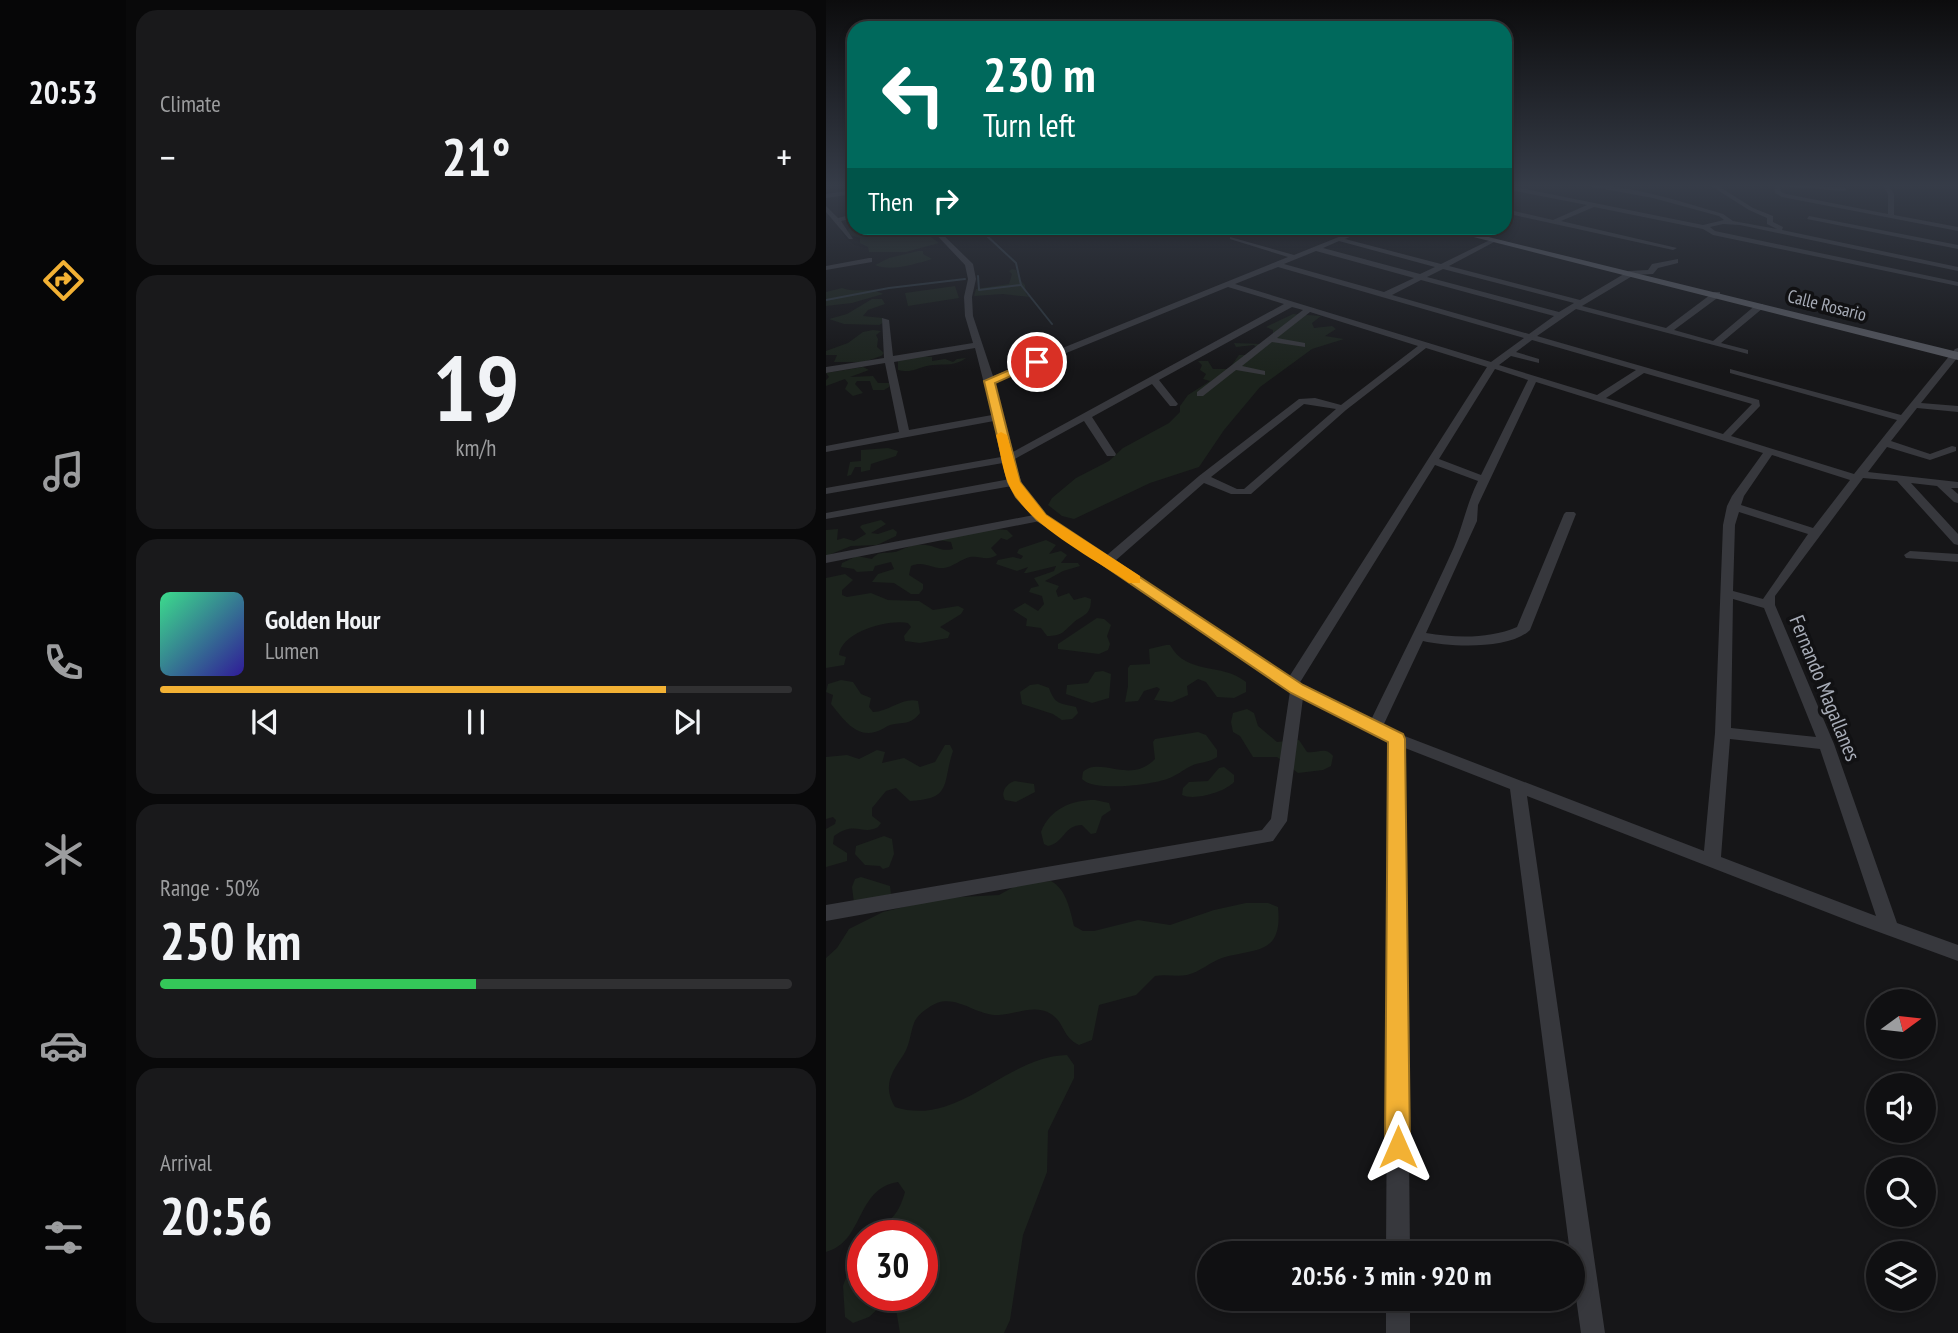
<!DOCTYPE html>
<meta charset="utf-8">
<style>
:root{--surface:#101012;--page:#19191b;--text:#f1f3f6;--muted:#9c9d9f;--line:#303032;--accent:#f2b134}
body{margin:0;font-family:"PT Sans Narrow",sans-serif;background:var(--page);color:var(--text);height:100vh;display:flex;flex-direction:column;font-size:26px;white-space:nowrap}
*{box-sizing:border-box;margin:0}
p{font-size:23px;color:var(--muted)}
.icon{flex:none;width:38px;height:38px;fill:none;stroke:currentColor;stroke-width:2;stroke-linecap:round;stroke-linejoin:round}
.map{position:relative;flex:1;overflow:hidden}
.side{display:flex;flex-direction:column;gap:10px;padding:10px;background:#09090a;width:700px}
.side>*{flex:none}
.banner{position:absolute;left:21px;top:21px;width:665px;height:214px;border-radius:21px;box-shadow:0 4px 10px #0003,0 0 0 2px var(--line);background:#00695c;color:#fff;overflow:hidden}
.needle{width:46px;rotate:75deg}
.controls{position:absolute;left:1040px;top:989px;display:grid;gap:14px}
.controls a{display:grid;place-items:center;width:70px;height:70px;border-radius:50%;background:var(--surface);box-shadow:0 4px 10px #0003,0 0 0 2px var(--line);font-size:35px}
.speed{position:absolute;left:21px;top:1220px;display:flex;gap:14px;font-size:35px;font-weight:700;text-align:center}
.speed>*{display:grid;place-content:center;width:91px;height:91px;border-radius:50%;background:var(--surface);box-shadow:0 4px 10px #0003,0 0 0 2px var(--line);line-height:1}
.speed .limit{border:10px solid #d22;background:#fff;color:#111}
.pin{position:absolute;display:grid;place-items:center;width:60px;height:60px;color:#fff;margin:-30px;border:4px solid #fff;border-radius:50%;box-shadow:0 2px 7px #0007}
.me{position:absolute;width:77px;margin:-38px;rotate:0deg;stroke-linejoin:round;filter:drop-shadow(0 0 5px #0008)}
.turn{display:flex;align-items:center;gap:24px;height:147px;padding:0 21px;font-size:32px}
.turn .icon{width:91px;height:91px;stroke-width:2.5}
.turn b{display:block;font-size:49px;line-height:60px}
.then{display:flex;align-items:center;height:66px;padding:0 21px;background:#0003;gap:14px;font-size:26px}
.big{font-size:52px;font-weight:700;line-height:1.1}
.side .widget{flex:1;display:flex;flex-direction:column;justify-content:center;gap:10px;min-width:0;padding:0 24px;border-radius:21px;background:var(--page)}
.side .dial{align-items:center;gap:0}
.dial b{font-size:91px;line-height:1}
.song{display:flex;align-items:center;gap:21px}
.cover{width:84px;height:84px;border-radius:10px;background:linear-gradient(135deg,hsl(150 70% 55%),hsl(250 70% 35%))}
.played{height:7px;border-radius:4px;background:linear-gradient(90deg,var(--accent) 80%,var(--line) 80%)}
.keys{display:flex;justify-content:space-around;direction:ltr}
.heat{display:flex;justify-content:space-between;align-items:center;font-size:38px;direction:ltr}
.charge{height:10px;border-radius:5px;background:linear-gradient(90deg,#34c759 50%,var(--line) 0)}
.trip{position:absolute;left:371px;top:1241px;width:388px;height:70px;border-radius:35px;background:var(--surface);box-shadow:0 4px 10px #0003,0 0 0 2px var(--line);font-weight:700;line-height:70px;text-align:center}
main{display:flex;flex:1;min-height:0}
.tab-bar{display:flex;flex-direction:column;width:126px;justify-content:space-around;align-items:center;background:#060607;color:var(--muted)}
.tab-bar .icon{width:49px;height:49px}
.tab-bar .current{color:var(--accent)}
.tab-bar b{font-size:32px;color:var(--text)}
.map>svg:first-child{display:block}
.green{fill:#1c231d}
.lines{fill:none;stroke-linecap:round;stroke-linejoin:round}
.stream{stroke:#2c353c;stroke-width:2}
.minor{fill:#37383d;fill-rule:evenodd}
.major{fill:#53555c;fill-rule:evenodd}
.route{fill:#f2b134;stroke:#9d7322;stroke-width:2}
.slow{fill:#f59e0b}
.labels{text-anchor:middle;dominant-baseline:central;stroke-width:7;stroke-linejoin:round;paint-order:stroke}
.far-street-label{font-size:18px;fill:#a8adb8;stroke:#111113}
.street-label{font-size:21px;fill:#a8adb8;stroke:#111113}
</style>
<main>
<nav class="tab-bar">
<b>20:53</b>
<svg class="icon current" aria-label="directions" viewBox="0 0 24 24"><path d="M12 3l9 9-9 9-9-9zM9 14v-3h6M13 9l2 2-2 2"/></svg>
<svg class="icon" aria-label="music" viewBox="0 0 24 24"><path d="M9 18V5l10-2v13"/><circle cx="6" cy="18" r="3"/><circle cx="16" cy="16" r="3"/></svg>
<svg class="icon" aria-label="phone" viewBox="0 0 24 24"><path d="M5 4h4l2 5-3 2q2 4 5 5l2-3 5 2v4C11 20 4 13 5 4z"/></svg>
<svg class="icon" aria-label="climate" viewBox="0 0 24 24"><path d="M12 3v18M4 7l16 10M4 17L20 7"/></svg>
<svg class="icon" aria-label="car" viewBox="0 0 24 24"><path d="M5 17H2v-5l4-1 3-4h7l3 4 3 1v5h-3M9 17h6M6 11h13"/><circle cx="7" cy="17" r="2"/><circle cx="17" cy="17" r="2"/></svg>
<svg class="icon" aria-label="filters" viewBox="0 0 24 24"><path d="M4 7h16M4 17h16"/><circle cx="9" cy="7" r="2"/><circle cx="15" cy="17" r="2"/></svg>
</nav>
<section class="side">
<div class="widget"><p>Climate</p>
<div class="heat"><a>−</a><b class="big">21°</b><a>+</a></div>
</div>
<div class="widget dial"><b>19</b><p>km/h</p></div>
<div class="widget">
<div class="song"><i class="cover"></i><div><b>Golden Hour</b><p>Lumen</p></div></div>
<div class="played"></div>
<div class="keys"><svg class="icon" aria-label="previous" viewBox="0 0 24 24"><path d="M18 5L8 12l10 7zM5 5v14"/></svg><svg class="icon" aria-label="pause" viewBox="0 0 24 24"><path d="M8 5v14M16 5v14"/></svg><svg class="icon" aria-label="next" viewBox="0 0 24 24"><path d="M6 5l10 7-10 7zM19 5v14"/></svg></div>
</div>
<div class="widget"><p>Range · 50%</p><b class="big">250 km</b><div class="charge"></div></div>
<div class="widget"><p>Arrival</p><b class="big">20:56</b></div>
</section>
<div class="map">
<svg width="1132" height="1333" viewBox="0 0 1132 1333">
<rect width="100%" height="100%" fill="#161618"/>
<g class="green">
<path d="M28,217V228H88L69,231C81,236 92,227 104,232L105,237L113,243L80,252H43L42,247L34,243V238L20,234L25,225L23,221Z"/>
<path d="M92,251H97V254L106,259C90,264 63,272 49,265L63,258Z"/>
<path d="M186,269L190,270L193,279L199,285L200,294L204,297L177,294L148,296L150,289L183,284L186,274L183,271Z"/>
<path d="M129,286L133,298L82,306L79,293Z"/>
<path d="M16,288C29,293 45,287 57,294L26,303L0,306V292Z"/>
<path d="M46,299H56L59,304L42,310L37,316L57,318V323L53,325L18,324L3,319L21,314Z"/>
<path d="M467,314L495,316L486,323L488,328L506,326L510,329L499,336L518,339L486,349L434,387L398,430L373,467L324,483L248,519L236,516L222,505L226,498L250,478L283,461L297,448L343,423L354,412V406L362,395L384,381L377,379L380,374L374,370L376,365L372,361H382L387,369H403L413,355H427L432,349L428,345L410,347L408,343L437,344L447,337V330L440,327Z"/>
<path d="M47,330L55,331L50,335L52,339L51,347L58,353L55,356L38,362H8L11,355H0V351L22,343L37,332Z"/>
<path d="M93,356L106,357V361L119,359L127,362L131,359L140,358C130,366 119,364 107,365C94,366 86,374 72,370V361Z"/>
<path d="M37,367L43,370L24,377L47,376L52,383H63V387L58,390H47L44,381H31L29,384L37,393L27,396L19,389L22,383L19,379L0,386V380L3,377L0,373Z"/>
<path d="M62,448L72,451L70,456L45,464L44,470L35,472V467H29L25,475L21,476L24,462L35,461V450Z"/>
<path d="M55,520L60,524L45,533L52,534L67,529L71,532L70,536L51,545L25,546L0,556V530L12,529L11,540L18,538L28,541L40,534L34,527L36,525Z"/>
<path d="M168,529L181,530L187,536L181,540L175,538L165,548L171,555C160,562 154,555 144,557C135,559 127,567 118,568C105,569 98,560 85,566L83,575L97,584V589L93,594H85L68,583L46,582L52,574L68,569L65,562L49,566L47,571L31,572L28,569L15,567L16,563L31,556L46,559C54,549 62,555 72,551C82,547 88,544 100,545C110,546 115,552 127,549L125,542L112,540Z"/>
<path d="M220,540L230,545L223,554L235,551L241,555L235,563H252L254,566L237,571L219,581L233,586L230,591L232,597L243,593L248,600L259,597L265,599C265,617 256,614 246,624C237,632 236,636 221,636L215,628L200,626L201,619L187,610L199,603L212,611L218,604L216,596L203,592L205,588L213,586L208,578L228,571L230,566L201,573H198L202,567L191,571L170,564L172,560L187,557L195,559L197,556L191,553L193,549Z"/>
<path d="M19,574L27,580L16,590V595L21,597L45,593L62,600L93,601L107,610L132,606L138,609L135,614L114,627L124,633L122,638L94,643L79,641L78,636L85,627L82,623C62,619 15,632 13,655L20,657L18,665L0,668V578Z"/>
<path d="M271,618L278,619L285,625L281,636L284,644L282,650L273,654L232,649V644Z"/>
<path d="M340,645H344C361,676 396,662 420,682V692L408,698L391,697L380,682L372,679L361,686L362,695L346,702L328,700L334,689L331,687L318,691L312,701L299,702L302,686V668L304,665L324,664L323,649Z"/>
<path d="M277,671L285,674L283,698L266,703L240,694L241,685L262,683L269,672Z"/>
<path d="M15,680L27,682L35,694L45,698L43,707L47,712C63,712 76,697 92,701L94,713C85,725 77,722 64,725C59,727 54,731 49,732C29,738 16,717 5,704L7,695L0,692L2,684Z"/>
<path d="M212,684L223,688C229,705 234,703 250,707L252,713L246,719L236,720L227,714L196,704L194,692L204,685Z"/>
<path d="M421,709L428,713L432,726L451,742L473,740L481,752C491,754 499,746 507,756L505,766L497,770L472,773L451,757H427L414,736L407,732L405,722L407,713Z"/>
<path d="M372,732L380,735L391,750V757C383,763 373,762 365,766C357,770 350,776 341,779C324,785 268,792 256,779L257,772C274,756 304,785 329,759L327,742L329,739Z"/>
<path d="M119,745H124L127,751C116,783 127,799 84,801L70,788L60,791L46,808V816L55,823L52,827C36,836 30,820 8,836L7,844L21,853V861L0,867V829L9,824L10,820L7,817L0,819V757L21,755L33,759L51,750L59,752L56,763L78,758L94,767L109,762Z"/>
<path d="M398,767L408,775V782C399,792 368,801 356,795L357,788L363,782L382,781L393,768Z"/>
<path d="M189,781L208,784L209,792L190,802L179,800C174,792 181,783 189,781Z"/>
<path d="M269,800L283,803L285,810L276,816L270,833L265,834L256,825C238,825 238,843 222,846L218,844L215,832C224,809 245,800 269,800Z"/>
<path d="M58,836L66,839L68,854L63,867L57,869L54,866L39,865L29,854L30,846Z"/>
<path d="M35,877L64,886L65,894L28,903L26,887L29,879Z"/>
<path d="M225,881C240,889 244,909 248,926L257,931H268L312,920L344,925L388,910L420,903H442L452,907C457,956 429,948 396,958C384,962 374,972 361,975C350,977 340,974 329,976L310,995L273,1005L266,1040L253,1045C236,1037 239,1023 225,1014C209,1004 190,1014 173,1015C147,1016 127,989 102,1008C97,1011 90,1017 88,1023C84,1034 84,1044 78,1054C66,1072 56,1085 69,1107C133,1128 179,1056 241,1055L248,1065V1078L222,1131L221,1172L197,1235L184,1320L178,1333H74L70,1309L59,1302L43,1317L27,1323L19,1317L17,1286L35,1237L37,1295H96V1236L38,1235C62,1222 71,1220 79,1192L72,1182C29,1189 39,1241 0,1252V958L11,948L23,929L57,912L116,898L173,895L193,884Z"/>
</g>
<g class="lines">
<g class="stream">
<path d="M147,228L160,235L190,263L195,285L226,324"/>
<path d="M152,276L153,290L195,285"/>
<path d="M0,300L63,288L139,279"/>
</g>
<g class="minor">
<path d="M751,184C801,184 850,200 897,214L907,221L951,229L941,224V218L923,210L882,184H889L927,208L947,216V222L957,227L956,230L1132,267V271L914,225L897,224L884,227L889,231L1132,282V286L887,235L877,229L768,207L735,221L851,248L847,250L679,213V209L727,220L761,205L679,189V185L877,225L898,220L893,216L827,198Z"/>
<path d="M948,184L1021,188L1019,191L954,186L955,192L960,194L1062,214V194L1056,184H1062L1068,194V215L1132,227V231L956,197L949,193Z"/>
<path d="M28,190V194L0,198V194Z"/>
<path d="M0,206L12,218L28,214V218L15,221L27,239H23L0,212Z"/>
<path d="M983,216L1132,245V249L981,219Z"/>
<path d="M104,228H110L147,264L150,279L146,297L147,316L167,376L462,257L404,239V237L468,255L535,228H543L519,239L615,264L666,239H670V241L623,266L754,300L803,271L822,270L826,264L852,259V263L832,268L827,274L808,275L756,306L840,328L888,292H894V296L848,330L887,341L931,304H937V308L895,343L922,350V354L750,309L711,336L933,400L934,406L905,436L1028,474L1071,420L904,373V369L1075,415L1129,349L1132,348V357L1095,403L1132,406V412L1091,408L1065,441L1104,454L1126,446L1130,447V451L1104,460L1061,447L1042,472L1132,482V488H1125L1132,494V503L1128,502L1111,486L1085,483L1132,534V545L1128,544L1071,481L1037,478L949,596V605L1008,744L1071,923L1132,945V961L1031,924L701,796L779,1333H755L747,1277V1253H744L684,789L579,748L584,1253H560L563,742L477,698L461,821L447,841L0,921V905L436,830L445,819L464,691L214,521L0,563V555L208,515L191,496L186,486L0,519V513L184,479L177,463L0,494V488L175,457L168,421L0,452V446L73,432L59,363L0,373V367L58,358L56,318L63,320L67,356L147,343L139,316L138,297L142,279L139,265ZM513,241L609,267L594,274L497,248ZM490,251L588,278L558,292L458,264ZM452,267L698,338L665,362L409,284ZM617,269L748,303L733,312L601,277ZM595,280L728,316L703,334L566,295ZM402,287L458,304L185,453L169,382ZM466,307L477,310L371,392V396H377L410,370L439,375V371L416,366L446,342L479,347V343L451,338L484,312L592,346L515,405L489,398L473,399L373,476L281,555L220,515L200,493L187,460L258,421L281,456H289L290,454L266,417L326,384L344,406H350L352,404L333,380ZM706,340L810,370L771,395L673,365L685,356L713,363V359L690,352ZM149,348L166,415L83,430L68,362ZM600,348L661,367L463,677L289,561L378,483L405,494H425L520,410ZM669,369L702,380L655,475L613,459ZM818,373L926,404L897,434L780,398ZM710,382L937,453L906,496L901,506L897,525L889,733L878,851L576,735L557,726L597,641C623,647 684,650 704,630L750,514L748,512H740L738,514L691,627C663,639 630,638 600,633L651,521L652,505ZM478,404L510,409L418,489H411L385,477ZM946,455L1024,480L987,528L915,505L918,496ZM609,465L652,481C641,503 637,525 628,547C602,605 573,662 545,720L473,684ZM913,512L982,534L937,599L907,591L909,525ZM907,599L938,608L990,737L905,728ZM904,739L994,749L1050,916L895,857Z"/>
<path d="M199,228H213L182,234L179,232Z"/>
<path d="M43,258H46V262L0,270V266Z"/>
<path d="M1084,551L1132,554V562L1080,558L1078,555Z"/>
<rect x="560" y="1298" width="24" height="35"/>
</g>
<path class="major" d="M612,228H626L1132,352V360Z"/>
</g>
<linearGradient id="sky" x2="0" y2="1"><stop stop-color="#0c0c0d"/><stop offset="0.5" stop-color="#363c48"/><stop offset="1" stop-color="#363c48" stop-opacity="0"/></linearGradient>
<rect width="1132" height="371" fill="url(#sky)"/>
<path class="route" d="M207,360L216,362L169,383L194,482L220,515L477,685L577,734L579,739L584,1147L581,1156L572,1160L563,1156L559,1147L562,742L465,693L211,520L190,497L182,482L158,381Z"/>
<path class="slow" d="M175,432L181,435L194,482L220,515L314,576V583H303C266,557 200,525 182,483C176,468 174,450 170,435Z"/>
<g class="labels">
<g class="far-street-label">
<text transform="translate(1001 305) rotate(14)">Calle Rosario</text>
</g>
<g class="street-label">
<text transform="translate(999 688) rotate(68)">Fernando Magallanes</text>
</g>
</g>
</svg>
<div class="controls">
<a><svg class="needle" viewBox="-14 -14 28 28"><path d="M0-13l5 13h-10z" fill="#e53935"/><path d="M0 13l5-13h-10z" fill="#9c9d9f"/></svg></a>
<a><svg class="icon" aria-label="sound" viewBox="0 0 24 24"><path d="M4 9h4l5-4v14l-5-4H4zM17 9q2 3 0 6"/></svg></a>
<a><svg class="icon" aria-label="search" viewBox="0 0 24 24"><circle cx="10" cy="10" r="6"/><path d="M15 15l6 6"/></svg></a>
<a><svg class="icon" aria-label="layers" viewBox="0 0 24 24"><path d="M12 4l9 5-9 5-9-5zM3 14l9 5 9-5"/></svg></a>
</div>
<div class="speed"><div class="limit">30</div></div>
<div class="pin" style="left:211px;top:362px;background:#d93025"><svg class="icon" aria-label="arrive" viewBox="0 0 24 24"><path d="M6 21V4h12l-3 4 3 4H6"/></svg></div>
<svg class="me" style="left:572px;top:1147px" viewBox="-20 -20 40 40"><path d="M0-17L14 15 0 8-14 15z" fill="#f2b134" stroke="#fff" stroke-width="4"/></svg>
<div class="trip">20:56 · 3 min · 920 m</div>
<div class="banner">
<div class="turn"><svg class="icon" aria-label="left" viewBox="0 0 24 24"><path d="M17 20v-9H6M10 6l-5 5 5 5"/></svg><div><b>230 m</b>Turn left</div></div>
<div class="then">Then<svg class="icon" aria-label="right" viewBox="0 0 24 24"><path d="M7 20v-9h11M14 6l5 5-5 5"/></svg></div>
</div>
</div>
</main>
